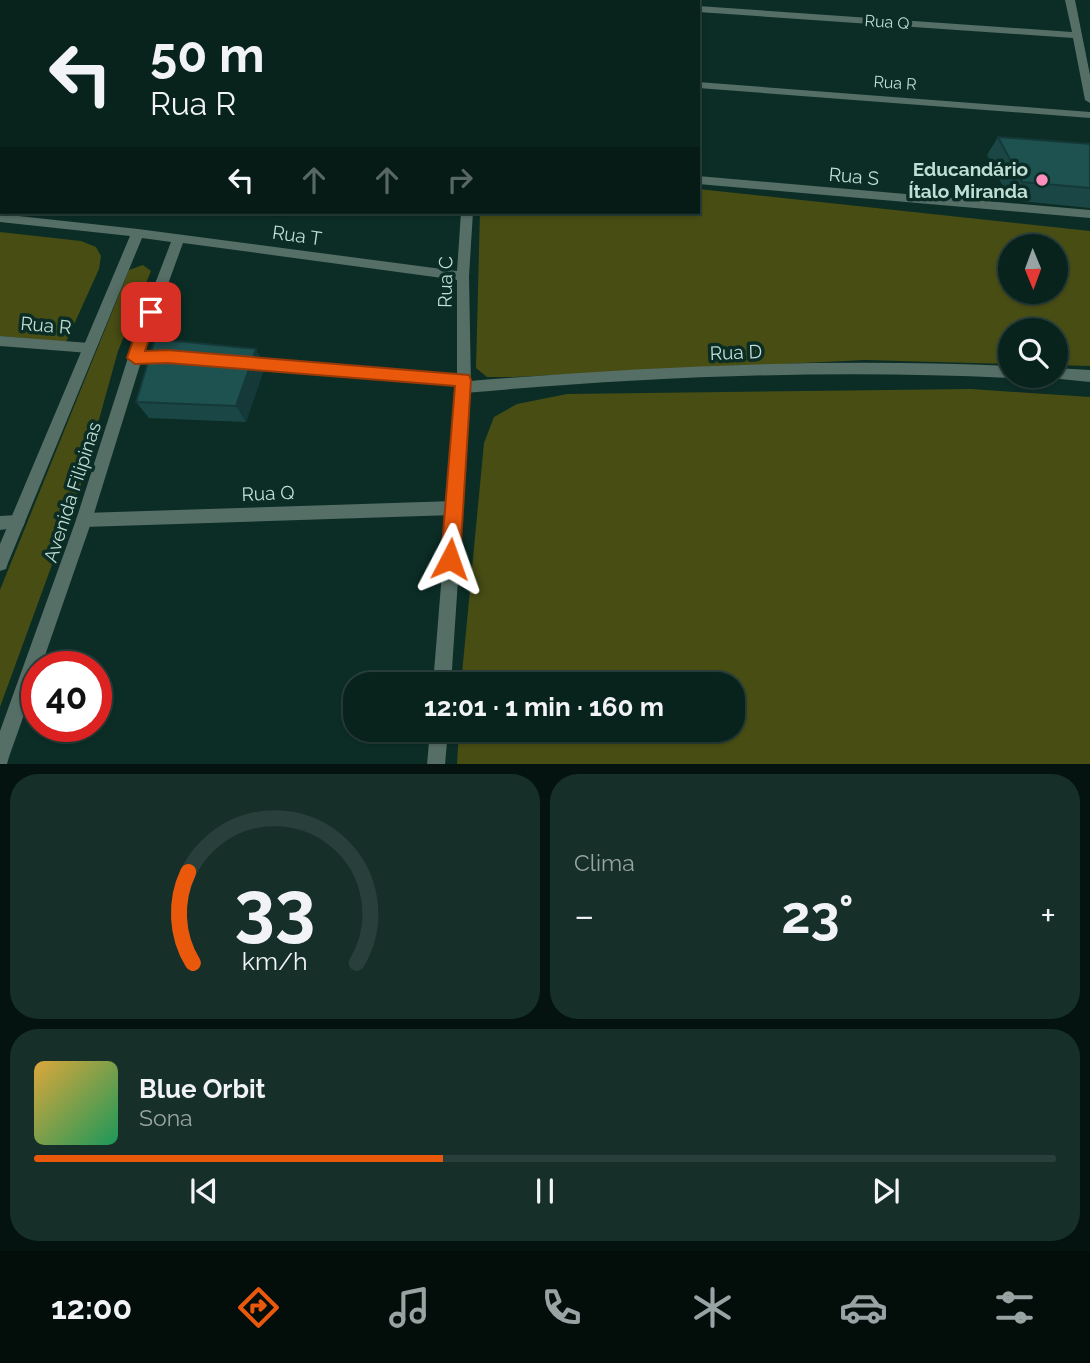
<!DOCTYPE html>
<html lang="pt">
<meta charset="utf-8">
<style>
:root{--surface:#08221c;--page:#162f29;--text:#f1f3f6;--muted:#98a4a3;--line:#293f3b;--accent:#ea580c}
body{margin:0;font-family:Raleway,sans-serif;background:var(--page);color:var(--text);height:100vh;display:flex;flex-direction:column;font-size:26px;white-space:nowrap}
*{box-sizing:border-box;margin:0}
p{font-size:23px;color:var(--muted)}
.icon{flex:none;width:38px;height:38px;fill:none;stroke:currentColor;stroke-width:2;stroke-linecap:round;stroke-linejoin:round}
.map{position:relative;height:764px;overflow:hidden}
.panel{display:flex;flex-direction:column;gap:10px;padding:10px;background:#04130f;flex:1}
.panel>*{flex:none}
.top-card{position:absolute;left:0px;top:0px;width:700px;height:214px;box-shadow:0 2px 5px #0004,0 0 0 2px var(--line);background:#08221c;color:var(--text);overflow:hidden}
.needle{width:46px;rotate:179deg}
.fabs{position:absolute;left:998px;top:234px;display:grid;gap:14px}
.fabs a{display:grid;place-items:center;width:70px;height:70px;border-radius:50%;background:var(--surface);box-shadow:0 2px 5px #0004,0 0 0 2px var(--line);font-size:35px}
.speed{position:absolute;left:21px;top:651px;display:flex;gap:14px;font-size:35px;font-weight:700;text-align:center}
.speed>*{display:grid;place-content:center;width:91px;height:91px;border-radius:50%;background:var(--surface);box-shadow:0 2px 5px #0004,0 0 0 2px var(--line);line-height:1}
.speed .limit{border:10px solid #d22;background:#fff;color:#111}
.pin{position:absolute;display:grid;place-items:center;width:60px;height:60px;color:#fff;margin:-30px;border-radius:14px;box-shadow:0 4px 10px #0006}
.me{position:absolute;width:77px;margin:-38px;rotate:4deg;stroke-linejoin:round;filter:drop-shadow(0 0 5px #0008)}
.turn{display:flex;align-items:center;gap:24px;height:147px;padding:0 35px;font-size:32px}
.turn .icon{width:91px;height:91px;stroke-width:2.5}
.turn b{display:block;font-size:49px;line-height:60px}
.lanes{display:flex;align-items:center;height:66px;padding:0 35px;background:#0003;justify-content:center;gap:35px;direction:ltr}
.lanes .off{opacity:.35}
.big{font-size:52px;font-weight:700;line-height:1.1}
.panel .widget{flex:1;display:flex;flex-direction:column;justify-content:center;gap:10px;min-width:0;padding:0 24px;border-radius:28px;background:var(--page)}
.panel .dial{align-items:center;gap:0}
.dial svg{height:182px;overflow:visible;fill:none;stroke:var(--line);stroke-width:7;stroke-linecap:round;text-anchor:middle}
.dial text{fill:var(--text);stroke:none}
.song{display:flex;align-items:center;gap:21px}
.cover{width:84px;height:84px;border-radius:10px;background:linear-gradient(135deg,hsl(40 70% 55%),hsl(150 70% 35%))}
.played{height:7px;border-radius:4px;background:linear-gradient(90deg,var(--accent) 40%,var(--line) 40%)}
.keys{display:flex;justify-content:space-around;direction:ltr}
.heat{display:flex;justify-content:space-between;align-items:center;font-size:38px;direction:ltr}
.panel .tiles{flex:1;display:grid;gap:10px;grid-template-columns:1fr 1fr}
.widget:last-child{grid-column:span 2}
.trip{position:absolute;left:343px;top:672px;width:402px;height:70px;border-radius:28px;background:var(--surface);box-shadow:0 2px 5px #0004,0 0 0 2px var(--line);font-weight:700;line-height:70px;text-align:center}
.tabs{display:flex;height:112px;justify-content:space-around;align-items:center;background:#030e0b;color:var(--muted)}
.tabs .icon{width:49px;height:49px}
.tabs .selected{color:var(--accent)}
.tabs b{font-size:32px;color:var(--text)}
.map>svg:first-child{display:block}
.green{fill:#484d14;fill-rule:evenodd}
.lines{fill:none;stroke-linecap:round;stroke-linejoin:round}
.minor{fill:#556e66;fill-rule:evenodd}
.tertiary{fill:#556e66;fill-rule:evenodd}
.wall{fill:#1a4746}
.shaded-wall{fill:#153939}
.building{fill:#1e5251;stroke:#153939;stroke-width:2}
.route{fill:#ea580c;stroke:#983908;stroke-width:2}
.poi-dot{fill:#fe8ebe;stroke:#0b2d25;stroke-width:2.5}
.labels{text-anchor:middle;dominant-baseline:central;stroke-width:7;stroke-linejoin:round;paint-order:stroke}
.far-street-label{font-size:16px;fill:#bfded4;stroke:#0b2d25}
.poi-label{font-size:19px;font-weight:bold;fill:#bfded4;stroke:#0b2d25;text-anchor:end}
.street-label{font-size:19px;fill:#bfded4;stroke:#0b2d25}
</style>
<div class="map">
<svg width="1090" height="765" viewBox="0 0 1090 765">
<rect width="100%" height="100%" fill="#0b2d25"/>
<g class="green">
<path d="M698,189L1090,231V366L1055,365V331H1010V364L865,360L514,377H487L476,368L480,212H698ZM1010,247H1055V292H1010Z"/>
<path d="M0,232L81,241L96,247L101,256L99,269L66,342L0,336Z"/>
<path d="M143,265L151,271L118,351L80,488L0,707V590L129,270Z"/>
<path d="M971,389L1090,397V764H457L459,730H733V684H461L484,443L494,417L517,404L567,394Z"/>
</g>
<g class="lines">
<g class="minor">
<path d="M562,0H595L596,2H564Z"/>
<path d="M1065,0H1075L1090,75V103L1085,100L1073,38L698,12V6L1072,32Z"/>
<rect x="0" y="19" width="2" height="6"/>
<path d="M698,82L1090,112V118L698,88Z"/>
<rect x="0" y="107" width="2" height="6"/>
<path d="M698,176L1090,210V218L698,184Z"/>
<path d="M0,336L89,343L96,348L89,353L0,346Z"/>
<path d="M169,352L174,353L176,357L174,361L169,362L135,363L130,362L128,358L130,354L135,353Z"/>
<path d="M248,358L463,374L468,376L470,381C650,366 829,358 1010,366V376H1014L1010,378C827,369 646,377 464,393L459,391L458,385L248,370L243,368L241,364L243,360Z"/>
<path d="M1055,368L1090,370V382L1050,378L1049,376H1055Z"/>
<path d="M454,501L460,503L462,508L460,513L454,515L84,527L78,525L76,520L78,515L84,513Z"/>
<path d="M17,515L23,517L25,522L23,527L0,530V516Z"/>
</g>
<g class="tertiary">
<rect x="476" y="0" width="10" height="2"/>
<path d="M461,212H473L469,276L471,387L451,684H433L457,387V280L183,243L149,336L92,520L41,667H37V678L9,757L7,764L0,765V731L76,520L135,336L171,242L142,238L8,563L6,569L0,571V544L130,236L0,222V214L138,229L457,271Z"/>
<path d="M430,730H448L445,765H427Z"/>
</g>
</g>
<g class="wall">
<path d="M998,137L1090,144V208L1010,200L987,155Z"/>
<path d="M265,366L246,422L149,418L136,402Z"/>
</g>
<path class="shaded-wall" d="M256,349L265,366L246,422L236,406Z"/>
<g class="building">
<path d="M998,137L1090,144V188L1022,182Z"/>
<path d="M155,339L256,349L236,406L136,402Z"/>
</g>
<path class="route" d="M151,306L158,312L145,351L167,350L469,375L471,380L460,559L457,565L450,567L444,565L441,559L455,386L167,363L135,364L127,358L143,312Z"/>
<circle class="poi-dot" cx="1042" cy="180" r="7"/>
<g class="labels">
<g class="far-street-label">
<text transform="translate(887 22) rotate(4)">Rua Q</text>
<text transform="translate(895 83) rotate(4)">Rua R</text>
</g>
<g class="poi-label">
<text x="1028" y="169">Educandário<tspan x="1028" dy="22">Ítalo Miranda</tspan></text>
</g>
<g class="street-label">
<text transform="translate(854 176) rotate(5)">Rua S</text>
<text transform="translate(297 235) rotate(8)">Rua T</text>
<text transform="translate(445 282) rotate(-89)">Rua C</text>
<text transform="translate(46 325) rotate(5)">Rua R</text>
<text transform="translate(736 352) rotate(-2)">Rua D</text>
<text transform="translate(72 492) rotate(-72)">Avenida Filipinas</text>
<text transform="translate(268 493) rotate(-2)">Rua Q</text>
</g>
</g>
</svg>
<div class="fabs">
<a><svg class="needle" viewBox="-14 -14 28 28"><path d="M0-13l5 13h-10z" fill="#e53935"/><path d="M0 13l5-13h-10z" fill="#98a4a3"/></svg></a>
<a><svg class="icon" aria-label="search" viewBox="0 0 24 24"><circle cx="10" cy="10" r="6"/><path d="M15 15l6 6"/></svg></a>
</div>
<div class="speed"><div class="limit">40</div></div>
<div class="pin" style="left:151px;top:312px;background:#d93025"><svg class="icon" aria-label="arrive" viewBox="0 0 24 24"><path d="M6 21V4h12l-3 4 3 4H6"/></svg></div>
<svg class="me" style="left:450px;top:559px" viewBox="-20 -20 40 40"><path d="M0-17L14 15 0 8-14 15z" fill="#ea580c" stroke="#fff" stroke-width="4"/></svg>
<div class="trip">12:01 · 1 min · 160 m</div>
<div class="top-card">
<div class="turn"><svg class="icon" aria-label="left" viewBox="0 0 24 24"><path d="M17 20v-9H6M10 6l-5 5 5 5"/></svg><div><b>50 m</b>Rua R</div></div>
<div class="lanes"><svg class="icon" aria-label="left" viewBox="0 0 24 24"><path d="M17 20v-9H6M10 6l-5 5 5 5"/></svg><svg class="icon off" aria-label="ahead" viewBox="0 0 24 24"><path d="M12 20V5M6 11l6-6 6 6"/></svg><svg class="icon off" aria-label="ahead" viewBox="0 0 24 24"><path d="M12 20V5M6 11l6-6 6 6"/></svg><svg class="icon off" aria-label="right" viewBox="0 0 24 24"><path d="M7 20v-9h11M14 6l5 5-5 5"/></svg></div>
</div>
</div>
<section class="panel">
<div class="tiles">
<div class="widget dial"><svg viewBox="0 0 100 80">
<path d="M14 69A42 42 0 1 1 86 69"/>
<path d="M14 69A42 42 0 0 1 12 29" stroke="#ea580c"/>
<text x="50" y="56" font-size="32" font-weight="700">33</text>
<text x="50" y="72" font-size="11">km/h</text>
</svg></div>
<div class="widget"><p>Clima</p>
<div class="heat"><a>−</a><b class="big">23°</b><a>+</a></div>
</div>
<div class="widget">
<div class="song"><i class="cover"></i><div><b>Blue Orbit</b><p>Sona</p></div></div>
<div class="played"></div>
<div class="keys"><svg class="icon" aria-label="previous" viewBox="0 0 24 24"><path d="M18 5L8 12l10 7zM5 5v14"/></svg><svg class="icon" aria-label="pause" viewBox="0 0 24 24"><path d="M8 5v14M16 5v14"/></svg><svg class="icon" aria-label="next" viewBox="0 0 24 24"><path d="M6 5l10 7-10 7zM19 5v14"/></svg></div>
</div>
</div>
</section>
<nav class="tabs">
<b>12:00</b>
<svg class="icon selected" aria-label="directions" viewBox="0 0 24 24"><path d="M12 3l9 9-9 9-9-9zM9 14v-3h6M13 9l2 2-2 2"/></svg>
<svg class="icon" aria-label="music" viewBox="0 0 24 24"><path d="M9 18V5l10-2v13"/><circle cx="6" cy="18" r="3"/><circle cx="16" cy="16" r="3"/></svg>
<svg class="icon" aria-label="phone" viewBox="0 0 24 24"><path d="M5 4h4l2 5-3 2q2 4 5 5l2-3 5 2v4C11 20 4 13 5 4z"/></svg>
<svg class="icon" aria-label="climate" viewBox="0 0 24 24"><path d="M12 3v18M4 7l16 10M4 17L20 7"/></svg>
<svg class="icon" aria-label="car" viewBox="0 0 24 24"><path d="M5 17H2v-5l4-1 3-4h7l3 4 3 1v5h-3M9 17h6M6 11h13"/><circle cx="7" cy="17" r="2"/><circle cx="17" cy="17" r="2"/></svg>
<svg class="icon" aria-label="filters" viewBox="0 0 24 24"><path d="M4 7h16M4 17h16"/><circle cx="9" cy="7" r="2"/><circle cx="15" cy="17" r="2"/></svg>
</nav>
